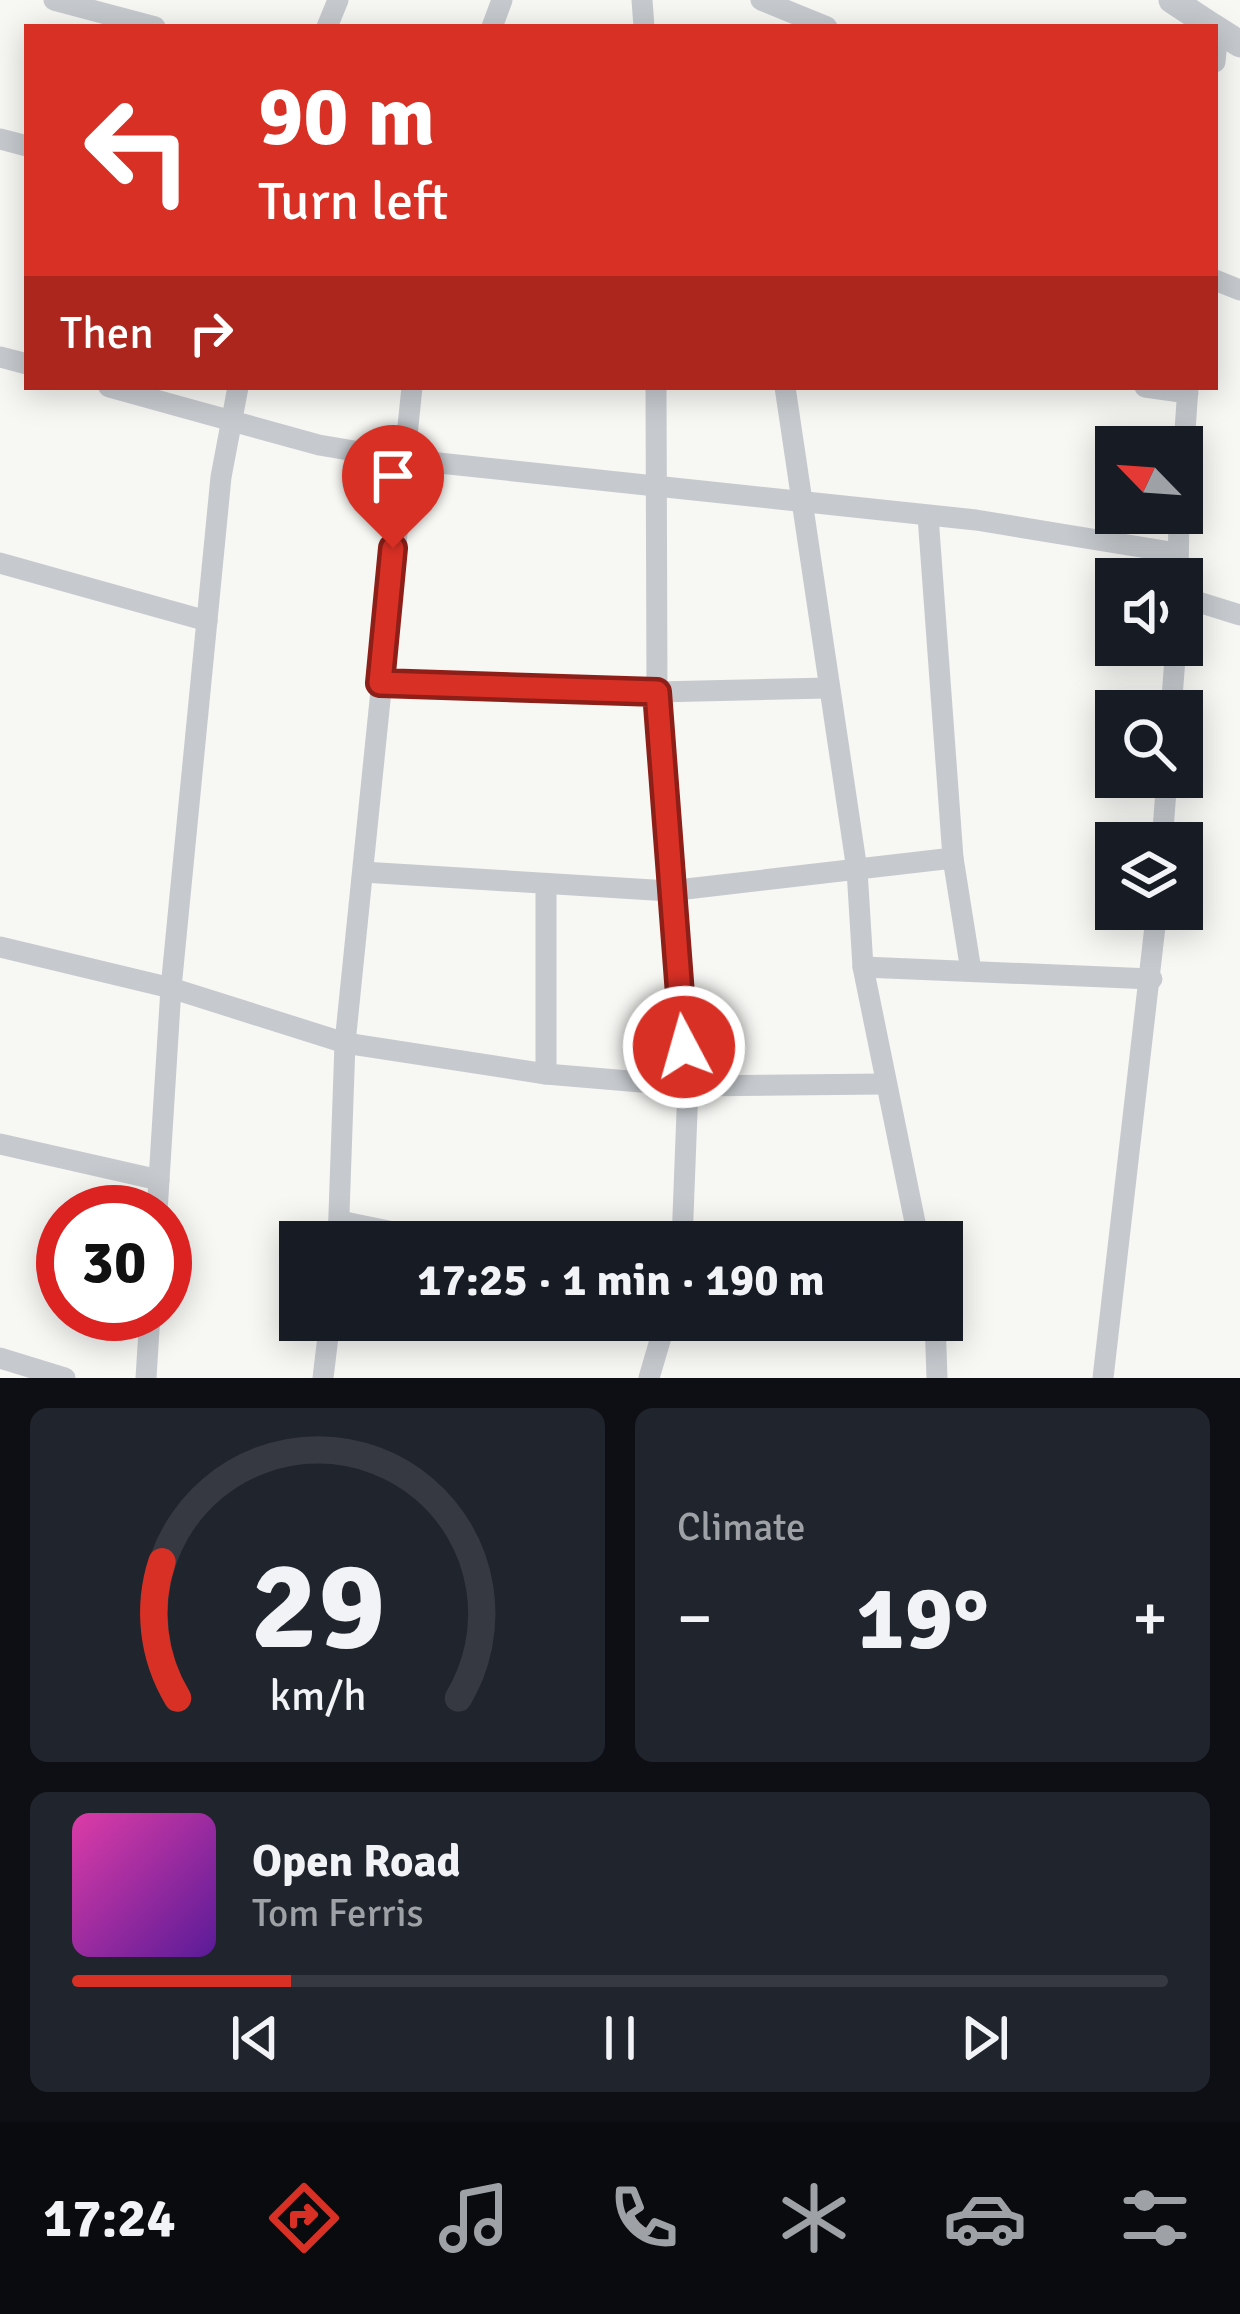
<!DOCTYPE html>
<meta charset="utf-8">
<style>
:root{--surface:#171b24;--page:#20242c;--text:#f1f3f6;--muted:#9ea1a6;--line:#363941;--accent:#d93025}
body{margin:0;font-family:Signika,sans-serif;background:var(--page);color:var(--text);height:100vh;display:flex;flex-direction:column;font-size:45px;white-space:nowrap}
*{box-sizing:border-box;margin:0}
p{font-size:39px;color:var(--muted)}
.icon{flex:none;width:66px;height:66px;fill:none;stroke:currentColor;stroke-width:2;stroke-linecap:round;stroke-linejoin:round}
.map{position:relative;height:1378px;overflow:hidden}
.panel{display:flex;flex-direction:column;gap:30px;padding:30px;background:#0d0f14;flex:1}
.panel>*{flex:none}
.hud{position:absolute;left:24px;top:24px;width:1194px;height:366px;border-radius:0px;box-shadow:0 6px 30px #0003;background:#d93025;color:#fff;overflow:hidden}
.needle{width:78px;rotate:295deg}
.buttons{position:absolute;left:1095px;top:426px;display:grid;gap:24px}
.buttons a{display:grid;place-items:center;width:108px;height:108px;border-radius:0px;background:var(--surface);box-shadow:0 6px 30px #0003;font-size:60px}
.speed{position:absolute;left:36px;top:1185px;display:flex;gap:24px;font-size:60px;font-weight:700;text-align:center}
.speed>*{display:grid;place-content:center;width:156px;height:156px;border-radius:50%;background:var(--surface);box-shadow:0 6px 30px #0003;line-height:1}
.speed .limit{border:18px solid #d22;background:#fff;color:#111}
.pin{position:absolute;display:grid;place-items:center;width:102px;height:102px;color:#fff;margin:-123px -51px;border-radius:50% 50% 50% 0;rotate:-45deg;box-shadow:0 0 12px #0007}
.pin .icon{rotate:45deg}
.me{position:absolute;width:132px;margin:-66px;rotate:354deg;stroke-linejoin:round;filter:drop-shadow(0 0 9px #0008)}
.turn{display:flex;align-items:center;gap:42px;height:252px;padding:0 36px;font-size:54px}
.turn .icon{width:156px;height:156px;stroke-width:2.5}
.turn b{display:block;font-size:84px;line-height:102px}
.then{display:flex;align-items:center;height:114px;padding:0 36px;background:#0003;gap:24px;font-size:45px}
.big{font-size:90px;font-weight:700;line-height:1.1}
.panel .widget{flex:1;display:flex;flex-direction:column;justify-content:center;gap:18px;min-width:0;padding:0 42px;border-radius:18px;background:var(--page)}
.panel .dial{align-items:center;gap:0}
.dial svg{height:312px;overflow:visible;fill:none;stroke:var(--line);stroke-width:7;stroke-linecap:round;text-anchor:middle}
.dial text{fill:var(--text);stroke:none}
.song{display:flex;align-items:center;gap:36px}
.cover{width:144px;height:144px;border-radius:18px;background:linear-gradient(135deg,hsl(320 70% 55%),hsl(270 70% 35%))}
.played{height:12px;border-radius:6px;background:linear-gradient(90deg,var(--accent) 20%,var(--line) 20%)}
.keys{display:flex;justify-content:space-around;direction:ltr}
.heat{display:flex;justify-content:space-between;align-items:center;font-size:66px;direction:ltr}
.panel .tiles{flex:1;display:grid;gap:30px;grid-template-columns:1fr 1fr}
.widget:last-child{grid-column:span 2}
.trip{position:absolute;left:279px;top:1221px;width:684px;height:120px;border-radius:0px;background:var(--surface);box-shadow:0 6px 30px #0003;font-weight:700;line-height:120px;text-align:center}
.dock{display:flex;height:192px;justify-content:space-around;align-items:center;background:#090b0e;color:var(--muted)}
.dock .icon{width:84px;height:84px}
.dock .current{color:var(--accent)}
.dock b{font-size:54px;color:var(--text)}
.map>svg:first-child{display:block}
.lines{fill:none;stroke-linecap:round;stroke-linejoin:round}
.minor{stroke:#c6cace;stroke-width:21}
.tertiary{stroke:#c6cace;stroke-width:27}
.route-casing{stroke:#8d1f18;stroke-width:30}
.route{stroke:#d93025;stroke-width:21}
</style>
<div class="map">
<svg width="1240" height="1378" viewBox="0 0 1240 1378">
<rect width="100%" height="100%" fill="#f7f7f4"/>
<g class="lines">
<g class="minor">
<path d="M54,0L155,27"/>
<path d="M642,0L644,27"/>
<path d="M761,0L827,27"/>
<path d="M327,27L338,0"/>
<path d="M492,27L502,0"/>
<path d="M1215,62L1218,30"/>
<path d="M0,139L27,146"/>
<path d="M1215,280L1240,290"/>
<path d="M0,357L27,364"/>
<path d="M109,387L319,445L401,459L976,520L1177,553"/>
<path d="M656,387L657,692L688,1086L682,1242"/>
<path d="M785,387L857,870L863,967L919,1242"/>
<path d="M1145,387L1188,393"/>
<path d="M1182,475L1188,387"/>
<path d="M928,516L953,858L971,971"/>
<path d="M0,563L207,621"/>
<path d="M1178,579L1179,513"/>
<path d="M1182,597L1240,615"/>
<path d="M380,683L657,692L828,688"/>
<path d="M1171,711L1176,645"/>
<path d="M1162,843L1167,777"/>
<path d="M363,872L669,891L953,858"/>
<path d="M0,947L171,988L345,1043L546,1074L688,1086L885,1084"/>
<path d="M863,967L1152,979"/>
<path d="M546,1074V886"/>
<path d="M0,1144L159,1180"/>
<path d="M157,1212L171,988L221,477L238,387"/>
<path d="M340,1221L442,1242"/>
<path d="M338,1242L345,1043L412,387"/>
<path d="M935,1320L937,1378"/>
<path d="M0,1358L65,1378"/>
<path d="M146,1378L150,1314"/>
<path d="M323,1378L330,1320"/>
<path d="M649,1378L666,1320"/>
<path d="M1103,1378L1157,909"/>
</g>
<g class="tertiary">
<path d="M1172,0L1213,27"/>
<path d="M1215,28L1240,44"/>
</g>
</g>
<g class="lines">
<g class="route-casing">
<path id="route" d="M393,548L380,683L657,692L684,1047"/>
</g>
<use href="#route" class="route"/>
</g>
</svg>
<div class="buttons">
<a><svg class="needle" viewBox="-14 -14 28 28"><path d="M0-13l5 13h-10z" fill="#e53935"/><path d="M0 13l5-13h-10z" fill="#9ea1a6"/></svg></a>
<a><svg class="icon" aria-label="sound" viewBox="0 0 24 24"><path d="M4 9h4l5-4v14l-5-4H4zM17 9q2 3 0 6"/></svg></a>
<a><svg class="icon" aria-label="search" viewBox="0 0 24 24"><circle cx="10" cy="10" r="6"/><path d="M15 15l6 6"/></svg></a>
<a><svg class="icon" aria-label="layers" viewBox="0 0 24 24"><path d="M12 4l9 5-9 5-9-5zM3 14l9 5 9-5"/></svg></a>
</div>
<div class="speed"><div class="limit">30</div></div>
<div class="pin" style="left:393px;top:548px;background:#d93025"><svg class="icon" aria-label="arrive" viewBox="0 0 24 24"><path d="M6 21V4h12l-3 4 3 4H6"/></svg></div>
<svg class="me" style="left:684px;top:1047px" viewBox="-20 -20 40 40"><circle r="17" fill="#d93025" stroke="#fff" stroke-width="3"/><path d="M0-11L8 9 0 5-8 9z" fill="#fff"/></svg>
<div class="trip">17:25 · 1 min · 190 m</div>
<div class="hud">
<div class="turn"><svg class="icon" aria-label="left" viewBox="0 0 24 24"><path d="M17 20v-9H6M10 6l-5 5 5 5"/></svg><div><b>90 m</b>Turn left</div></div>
<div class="then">Then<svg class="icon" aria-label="right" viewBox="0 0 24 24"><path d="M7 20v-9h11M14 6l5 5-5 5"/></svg></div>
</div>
</div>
<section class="panel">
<div class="tiles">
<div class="widget dial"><svg viewBox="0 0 100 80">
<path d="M14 69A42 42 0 1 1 86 69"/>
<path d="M14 69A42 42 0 0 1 10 34" stroke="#d93025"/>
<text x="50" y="56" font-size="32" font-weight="700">29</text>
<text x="50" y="72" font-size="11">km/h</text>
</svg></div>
<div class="widget"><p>Climate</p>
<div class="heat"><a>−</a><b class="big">19°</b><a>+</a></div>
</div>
<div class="widget">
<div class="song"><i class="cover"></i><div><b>Open Road</b><p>Tom Ferris</p></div></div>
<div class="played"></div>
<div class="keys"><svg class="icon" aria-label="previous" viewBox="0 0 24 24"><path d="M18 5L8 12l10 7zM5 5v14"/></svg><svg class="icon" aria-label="pause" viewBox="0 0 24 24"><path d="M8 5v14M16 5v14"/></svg><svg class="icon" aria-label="next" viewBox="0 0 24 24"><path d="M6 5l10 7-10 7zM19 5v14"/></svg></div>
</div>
</div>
</section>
<nav class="dock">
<b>17:24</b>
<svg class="icon current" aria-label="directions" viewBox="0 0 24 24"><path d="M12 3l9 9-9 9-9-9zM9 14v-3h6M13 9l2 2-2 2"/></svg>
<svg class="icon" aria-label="music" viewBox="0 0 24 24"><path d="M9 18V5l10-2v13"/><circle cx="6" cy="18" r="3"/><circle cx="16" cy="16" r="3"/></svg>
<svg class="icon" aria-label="phone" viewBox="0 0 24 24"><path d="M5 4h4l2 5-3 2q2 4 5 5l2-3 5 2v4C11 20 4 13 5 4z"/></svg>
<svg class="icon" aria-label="climate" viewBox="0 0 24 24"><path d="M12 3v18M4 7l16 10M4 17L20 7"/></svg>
<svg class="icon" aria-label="car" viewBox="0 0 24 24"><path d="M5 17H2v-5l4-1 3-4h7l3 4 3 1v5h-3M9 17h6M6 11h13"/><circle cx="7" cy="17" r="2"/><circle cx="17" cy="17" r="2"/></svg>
<svg class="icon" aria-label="filters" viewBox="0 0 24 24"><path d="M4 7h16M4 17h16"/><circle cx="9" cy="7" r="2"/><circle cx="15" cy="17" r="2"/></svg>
</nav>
